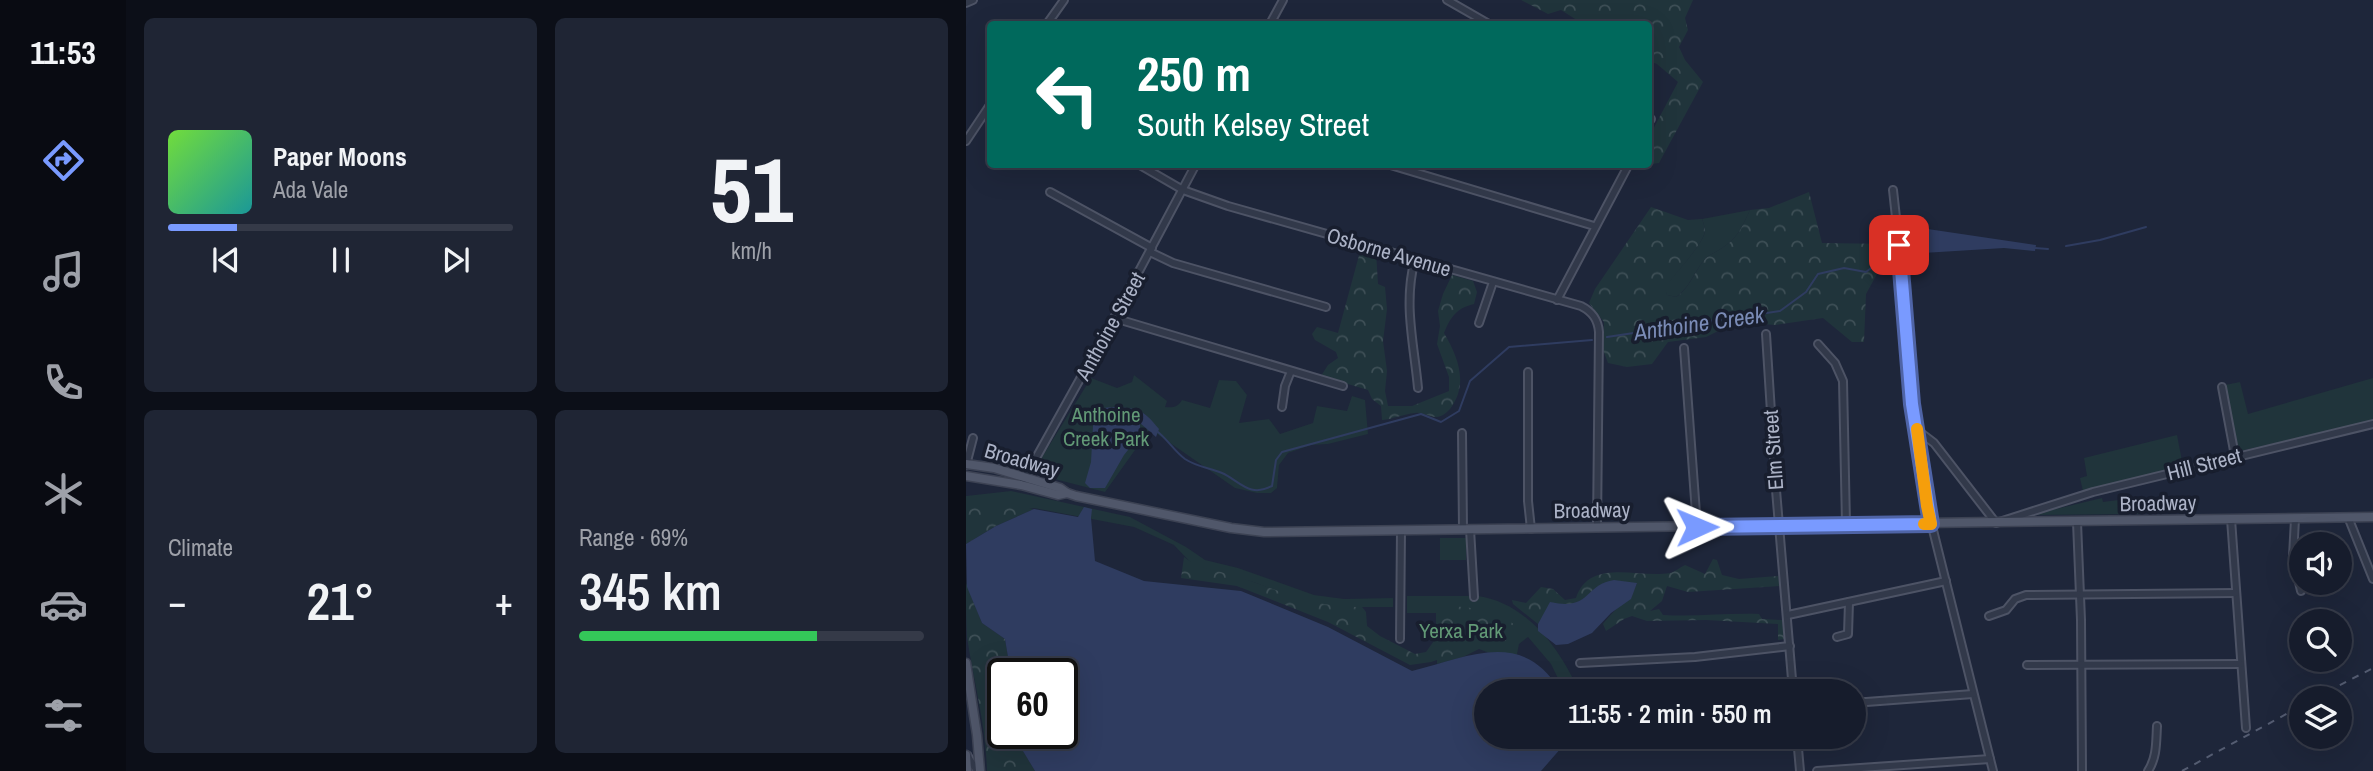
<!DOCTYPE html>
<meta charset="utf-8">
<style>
:root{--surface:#161c2c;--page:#1f2534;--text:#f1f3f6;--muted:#9ea1a9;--line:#353a48;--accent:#799aff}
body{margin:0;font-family:"Archivo Narrow",sans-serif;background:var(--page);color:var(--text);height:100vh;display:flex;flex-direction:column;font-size:26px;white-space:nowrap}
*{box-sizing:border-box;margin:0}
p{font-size:23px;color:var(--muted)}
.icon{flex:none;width:38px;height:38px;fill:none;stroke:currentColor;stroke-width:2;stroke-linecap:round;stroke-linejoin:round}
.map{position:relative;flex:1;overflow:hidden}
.panel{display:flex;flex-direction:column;gap:18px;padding:18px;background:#0c0f18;width:840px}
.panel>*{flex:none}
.banner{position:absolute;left:21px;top:21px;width:665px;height:147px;border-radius:7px;box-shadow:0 7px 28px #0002,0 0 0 2px var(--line);background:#00695c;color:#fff;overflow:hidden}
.fabs{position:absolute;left:1323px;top:532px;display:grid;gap:14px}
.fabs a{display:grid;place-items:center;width:63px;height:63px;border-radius:50%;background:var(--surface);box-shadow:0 7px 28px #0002,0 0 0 2px var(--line);font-size:35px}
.speed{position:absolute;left:21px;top:658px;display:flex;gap:14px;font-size:35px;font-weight:700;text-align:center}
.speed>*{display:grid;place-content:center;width:91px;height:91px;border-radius:50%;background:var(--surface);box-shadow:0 7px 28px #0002,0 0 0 2px var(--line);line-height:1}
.speed .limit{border:4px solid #111;border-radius:10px;background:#fff;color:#111}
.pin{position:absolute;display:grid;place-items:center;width:60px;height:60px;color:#fff;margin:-30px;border-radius:14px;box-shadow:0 4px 10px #0006}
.me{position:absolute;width:77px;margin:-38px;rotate:89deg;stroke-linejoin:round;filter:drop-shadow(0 0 5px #0008)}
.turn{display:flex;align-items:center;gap:24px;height:147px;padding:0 35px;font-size:32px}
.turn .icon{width:91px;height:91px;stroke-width:2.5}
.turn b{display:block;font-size:49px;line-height:60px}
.big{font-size:52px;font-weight:600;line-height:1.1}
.panel .widget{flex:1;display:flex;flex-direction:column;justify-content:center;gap:10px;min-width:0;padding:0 24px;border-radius:10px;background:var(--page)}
.panel .dial{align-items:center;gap:0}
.dial b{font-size:91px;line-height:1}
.song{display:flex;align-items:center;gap:21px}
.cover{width:84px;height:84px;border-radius:10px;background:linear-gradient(135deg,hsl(100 70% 55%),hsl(180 70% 35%))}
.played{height:7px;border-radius:4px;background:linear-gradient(90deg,var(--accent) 20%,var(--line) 20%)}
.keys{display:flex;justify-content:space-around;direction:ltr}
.heat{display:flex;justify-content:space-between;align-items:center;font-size:38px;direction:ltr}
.charge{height:10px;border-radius:5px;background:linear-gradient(90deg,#34c759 69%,var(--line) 0)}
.panel .tiles{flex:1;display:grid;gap:18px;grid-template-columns:repeat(2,1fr)}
.trip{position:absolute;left:508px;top:679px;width:392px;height:70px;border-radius:35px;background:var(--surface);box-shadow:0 7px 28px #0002,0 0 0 2px var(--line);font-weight:600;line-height:70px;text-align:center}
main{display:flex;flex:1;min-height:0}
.tab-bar{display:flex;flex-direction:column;width:126px;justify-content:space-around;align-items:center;background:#090b12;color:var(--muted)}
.tab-bar .icon{width:49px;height:49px}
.tab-bar .on{color:var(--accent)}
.tab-bar b{font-size:32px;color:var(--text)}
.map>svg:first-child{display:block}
.green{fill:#20343b}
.forest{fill:url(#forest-crowns)}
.water{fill:#2f3c60}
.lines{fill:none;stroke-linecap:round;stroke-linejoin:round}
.stream{stroke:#2f3c60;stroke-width:2}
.minor-casing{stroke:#4d5365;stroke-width:10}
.major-casing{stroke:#3c4253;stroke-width:11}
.minor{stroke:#32394a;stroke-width:6}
.major{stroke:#50576a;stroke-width:8}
.rail{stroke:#545c71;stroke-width:2;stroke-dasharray:7 7;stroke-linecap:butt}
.route-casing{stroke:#4f64a6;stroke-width:18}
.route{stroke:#799aff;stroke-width:12}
.slow{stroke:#f59e0b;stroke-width:12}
.labels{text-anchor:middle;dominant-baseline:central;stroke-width:7;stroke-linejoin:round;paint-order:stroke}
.street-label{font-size:21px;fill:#acb3c7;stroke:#181e2e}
.park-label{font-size:21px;fill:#629976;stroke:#181e2e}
.water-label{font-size:23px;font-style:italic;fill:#7a8bb6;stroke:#181e2e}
</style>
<main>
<nav class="tab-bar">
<b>11:53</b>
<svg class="icon on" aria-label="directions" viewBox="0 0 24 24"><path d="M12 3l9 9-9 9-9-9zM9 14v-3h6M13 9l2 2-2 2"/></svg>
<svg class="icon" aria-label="music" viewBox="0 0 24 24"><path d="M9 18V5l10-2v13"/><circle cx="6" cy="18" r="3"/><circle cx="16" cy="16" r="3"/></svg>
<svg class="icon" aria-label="phone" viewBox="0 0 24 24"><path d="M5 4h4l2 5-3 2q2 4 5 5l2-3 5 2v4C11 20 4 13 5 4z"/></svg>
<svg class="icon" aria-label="climate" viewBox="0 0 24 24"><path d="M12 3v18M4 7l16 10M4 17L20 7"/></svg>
<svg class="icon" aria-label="car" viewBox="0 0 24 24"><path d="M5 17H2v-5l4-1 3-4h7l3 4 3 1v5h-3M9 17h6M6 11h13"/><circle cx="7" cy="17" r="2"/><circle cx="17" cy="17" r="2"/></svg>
<svg class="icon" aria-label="filters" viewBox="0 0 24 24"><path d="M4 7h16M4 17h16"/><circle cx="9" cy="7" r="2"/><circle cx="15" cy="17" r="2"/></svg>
</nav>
<section class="panel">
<div class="tiles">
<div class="widget">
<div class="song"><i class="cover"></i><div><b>Paper Moons</b><p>Ada Vale</p></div></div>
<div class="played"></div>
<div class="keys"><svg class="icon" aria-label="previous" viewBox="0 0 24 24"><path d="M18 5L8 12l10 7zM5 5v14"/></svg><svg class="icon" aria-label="pause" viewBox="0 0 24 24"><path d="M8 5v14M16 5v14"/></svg><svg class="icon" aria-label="next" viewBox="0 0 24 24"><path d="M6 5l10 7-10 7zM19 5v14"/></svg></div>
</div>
<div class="widget dial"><b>51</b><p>km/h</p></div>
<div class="widget"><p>Climate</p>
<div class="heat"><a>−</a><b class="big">21°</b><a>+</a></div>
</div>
<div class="widget"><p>Range · 69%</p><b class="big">345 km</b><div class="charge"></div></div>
</div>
</section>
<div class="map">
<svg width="1407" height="771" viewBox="0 0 1407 771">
<defs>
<pattern id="forest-crowns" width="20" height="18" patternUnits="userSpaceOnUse" patternTransform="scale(1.75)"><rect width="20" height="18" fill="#20343b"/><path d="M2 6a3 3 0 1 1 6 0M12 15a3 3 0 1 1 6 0" fill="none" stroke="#3e4f56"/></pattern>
</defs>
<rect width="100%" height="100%" fill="#1e263a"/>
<g class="green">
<path d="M784,210C778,223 772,238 759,246C753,251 746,253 740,258C728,271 724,288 710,297L701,295L698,288C708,274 737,245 739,231C739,229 737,221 736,219Z"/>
<path d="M168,375L201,401L199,407C207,408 212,407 216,400L244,408L253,380L270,381L281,395L273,423L303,419L314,434L347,423L351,406L381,411L386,396L399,400L402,434L362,444L345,445L322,453L313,465L311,488L305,493H291L269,488L184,429L139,492L77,476L74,473L73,462L125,378L151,388L166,382Z"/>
<path d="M1407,378V421L1274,451L1271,449L1259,385L1274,382L1282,414Z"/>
<path d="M1211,435L1217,466L1117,491L1114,478L1121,476L1118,458Z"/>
<path d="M45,491L164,517L220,547L239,560L272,568L348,595L378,599L427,598V607H370L340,602L287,582L227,565L208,545L168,527L68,508L0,510V496Z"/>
<path d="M1136,498L1137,502L1152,500L1153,506H1158V508L1173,507L1174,514L1065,515Z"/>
<rect x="474" y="538" width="26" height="22"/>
<path d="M441,596H512C561,603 594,649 613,691H598L585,664L562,637L553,644L550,659L526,654L513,649L497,657L471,664L470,613H441Z"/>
</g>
<g class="forest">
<path d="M555,0H727L719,18L722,30L713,47L719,60L737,82L693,163L684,164L683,161V137L712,82L691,64L683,61L682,24H617L595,10L582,14Z"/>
<path d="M843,192L856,243L925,244L930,261L911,274L900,294L898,342H886L857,318L809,325L783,323L760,327L740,337L702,342L686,364L661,367L642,363L637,350L638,322L623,303L629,289L685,207L722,220L736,219C737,221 739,229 739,231C737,245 708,274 699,288L701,295L710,297C724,289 728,271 740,258C746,253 753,251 759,246C772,238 778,223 784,210L803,208Z"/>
<path d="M395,248L410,252L412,284L419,287L421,309L417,341L421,371L419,391L422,406H446L483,391V377L471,344L474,326L472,311L477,294L486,275L507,281L511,292L508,304C491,308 485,316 478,333C492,357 503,384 484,409C480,413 476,417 470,417C463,417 456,412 449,413C437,414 428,419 416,420L415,406L406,399L402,390L355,376L362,365L372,358L370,352L349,340L346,334L351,327L372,333Z"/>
<path d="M28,501L68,509L30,526L0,544V506Z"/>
<path d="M218,557C232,569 252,570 269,576C314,590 347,608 396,607L400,612L401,626L414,636L449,654L460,652L470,638V606C503,606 530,609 556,630L545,648L537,649L514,645L465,662L444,665L362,622L271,586L215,578Z"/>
<path d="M747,559L751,560L756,575L773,579L812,576L814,586L722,592L701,586L696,601L684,611L693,609L697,615C729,617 761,613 793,614L796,619L816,620L818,639L812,640V624L740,620L681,621L666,616L658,619L640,631L637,624C648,609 663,600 671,584L627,590L620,598L576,618L572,624L547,604L546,600L560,603L575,587L587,589L599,600L610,598C624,557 673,579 704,573C709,572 714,567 719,565L739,574Z"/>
<path d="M0,583L16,623L39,639L42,657L34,677L32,698L37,710V733H46L69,771H21C20,725 8,683 1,637C0,620 0,601 0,583Z"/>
</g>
<g class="water">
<path d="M955,228L1070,245L1069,251L1038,248L957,253L949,247L948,229Z"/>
<path d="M149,407C172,408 178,410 193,429L190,437L174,423V435L158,455L139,488H124L119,483L125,462L127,426L136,408Z"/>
<path d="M118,507L126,509L125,518L129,561L178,581L275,591L362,627L446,671C502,657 557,628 594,691H520V737H598L596,747L575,771H69L46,733H96V674H37V710L32,698L34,677L42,657L39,639L16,623L1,587L0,544L30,526L68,509L112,517Z"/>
<path d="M648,580L671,583L665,599L645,613L626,633L602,644L590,645L572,631V624L584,602C626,611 617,585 648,580Z"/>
</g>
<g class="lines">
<g class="stream">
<path d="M1100,246L1134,240L1180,227"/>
<path d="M1069,248L1082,249"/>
<path d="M641,337L814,311L840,292L852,274L878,268L900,272L927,251"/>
<path d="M192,432C202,440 209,452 219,459C231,467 244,468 256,473C274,481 283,498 306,486L310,460L316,452L455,414L475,422L493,411L504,381L543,347L626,340"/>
</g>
<g class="minor-casing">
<g id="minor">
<path d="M481,0L523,24"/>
<path d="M0,3L7,0"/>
<path d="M81,24L98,0"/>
<path d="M304,24L317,0"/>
<path d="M682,118L685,119L682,123"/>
<path d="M0,141L24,105"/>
<path d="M172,164L217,190L262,206L615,306C627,312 632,320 633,332L631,528"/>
<path d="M421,164L628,226"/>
<path d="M927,190L933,245L946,404L961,506L1027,771"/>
<path d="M84,192L186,248"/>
<path d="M184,252L207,263L360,307"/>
<path d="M449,259C437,303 448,344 452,388"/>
<path d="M591,300L663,164"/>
<path d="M148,318L377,386"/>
<path d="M513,323L527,282"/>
<path d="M800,334L810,490L827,691"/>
<path d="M852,344L869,363L877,381L880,524"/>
<path d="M718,348L731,527"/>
<path d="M562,372V501L565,529"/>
<path d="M1256,387L1269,456"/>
<path d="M316,407L319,386L325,371"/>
<path d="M951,430L968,443L1030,523L1127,492L1407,424"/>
<path d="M496,433L497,529"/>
<path d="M0,465L7,438"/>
<path d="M55,485L148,318L230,164"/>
<path d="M1382,517L1407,579"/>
<path d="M1265,519L1280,728"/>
<path d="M1329,519L1327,556L1335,591"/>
<path d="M1111,522L1115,620L1116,771"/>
<path d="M504,529L508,597"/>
<path d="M822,615L980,581"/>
<path d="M1023,616L1040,610L1049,599L1060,595L1270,593"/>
<path d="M871,637L882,634L883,602"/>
<path d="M434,639L435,530"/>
<path d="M614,663L729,657L824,646"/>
<path d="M1061,665L1275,664"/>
<path d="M887,703L1007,694"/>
<path d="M831,737L834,771"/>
<path d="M1,755L11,771"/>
<path d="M851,771L1024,759"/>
<path d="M1182,771C1191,757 1190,743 1191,726"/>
</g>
</g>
<g class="major-casing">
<g id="major">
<path d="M0,464L28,468L94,488L101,493L110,496L265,528L298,532L1407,517"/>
<path d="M0,476L55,485L92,495L101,493"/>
<path d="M0,663L11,735L14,771"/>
<path d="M0,755L1,771"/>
</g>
</g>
<use href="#minor" class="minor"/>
<use href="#major" class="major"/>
<g class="rail">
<path d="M1349,698L1407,668"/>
<path d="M1216,771L1335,706"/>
</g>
</g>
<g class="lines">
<g class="route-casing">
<path id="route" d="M731,527L965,524L946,404L933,245"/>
</g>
<use href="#route" class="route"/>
<path class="slow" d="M951,429L961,506L965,524H958"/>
</g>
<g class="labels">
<g class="street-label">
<text transform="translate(423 252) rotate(16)">Osborne Avenue</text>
<text transform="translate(144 326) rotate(-61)">Anthoine Street</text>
<text transform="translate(807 450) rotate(-94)">Elm Street</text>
<text transform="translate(56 460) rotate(16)">Broadway</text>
<text transform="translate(1238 464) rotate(-14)">Hill Street</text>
<text transform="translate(1192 503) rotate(-1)">Broadway</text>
<text transform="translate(626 510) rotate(-1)">Broadway</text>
</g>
<g class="park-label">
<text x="140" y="414">Anthoine<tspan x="140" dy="24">Creek Park</tspan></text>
<text x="495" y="630">Yerxa Park</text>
</g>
<g class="water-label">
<text transform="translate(733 323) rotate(-8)">Anthoine Creek</text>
</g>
</g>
</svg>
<div class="fabs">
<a><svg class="icon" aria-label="sound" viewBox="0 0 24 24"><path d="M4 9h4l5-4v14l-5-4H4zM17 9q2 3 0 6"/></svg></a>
<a><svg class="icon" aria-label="search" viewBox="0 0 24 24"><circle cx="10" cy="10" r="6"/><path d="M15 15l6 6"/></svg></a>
<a><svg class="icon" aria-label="layers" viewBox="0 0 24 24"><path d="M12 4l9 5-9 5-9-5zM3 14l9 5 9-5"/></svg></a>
</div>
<div class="speed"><div class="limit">60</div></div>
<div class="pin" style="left:933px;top:245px;background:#d93025"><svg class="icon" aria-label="arrive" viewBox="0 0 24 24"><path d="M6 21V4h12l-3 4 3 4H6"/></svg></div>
<svg class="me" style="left:731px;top:527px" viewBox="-20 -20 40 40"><path d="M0-17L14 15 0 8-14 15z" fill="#799aff" stroke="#fff" stroke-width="4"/></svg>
<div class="trip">11:55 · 2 min · 550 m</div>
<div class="banner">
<div class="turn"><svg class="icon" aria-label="left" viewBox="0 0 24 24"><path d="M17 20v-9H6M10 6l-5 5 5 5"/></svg><div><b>250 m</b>South Kelsey Street</div></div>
</div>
</div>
</main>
